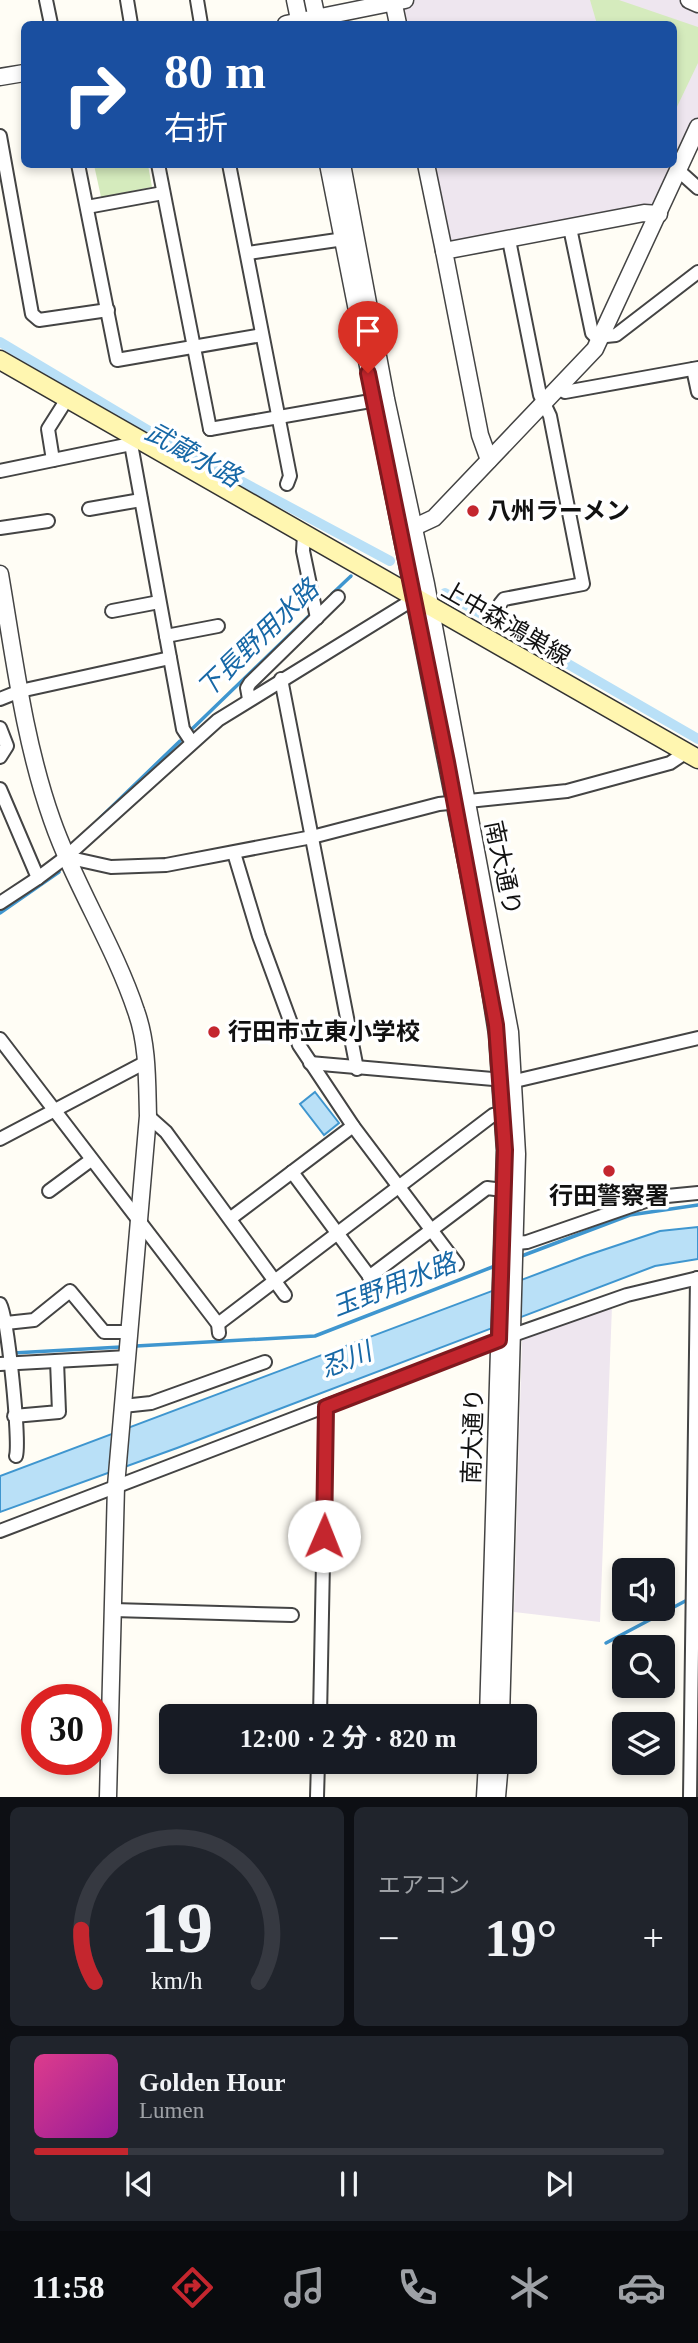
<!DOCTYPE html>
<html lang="ja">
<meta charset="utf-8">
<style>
:root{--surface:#171b24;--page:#20242c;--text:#f1f3f6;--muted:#9ea1a6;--line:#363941;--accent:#c4262e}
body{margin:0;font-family:"Times New Roman","Noto Sans JP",serif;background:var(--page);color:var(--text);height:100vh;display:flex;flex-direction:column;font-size:26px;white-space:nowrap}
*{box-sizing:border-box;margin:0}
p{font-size:23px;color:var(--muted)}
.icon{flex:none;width:38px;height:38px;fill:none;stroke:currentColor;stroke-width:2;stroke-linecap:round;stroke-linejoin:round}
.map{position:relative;height:1797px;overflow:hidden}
.details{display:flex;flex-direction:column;gap:10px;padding:10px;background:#0d0f14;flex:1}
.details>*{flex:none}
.banner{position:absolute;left:21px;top:21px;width:656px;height:147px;border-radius:10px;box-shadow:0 4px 10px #0003;background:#1a4fa0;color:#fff;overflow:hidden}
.controls{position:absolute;left:612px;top:1558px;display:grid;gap:14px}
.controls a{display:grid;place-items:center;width:63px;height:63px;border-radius:10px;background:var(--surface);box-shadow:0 4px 10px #0003;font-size:35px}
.speed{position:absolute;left:21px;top:1684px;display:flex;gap:14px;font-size:35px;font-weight:700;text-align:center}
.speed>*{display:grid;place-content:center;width:91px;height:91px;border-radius:50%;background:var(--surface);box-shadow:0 4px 10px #0003;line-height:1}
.speed .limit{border:10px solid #d22;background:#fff;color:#111}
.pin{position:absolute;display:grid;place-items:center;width:60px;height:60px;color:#fff;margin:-72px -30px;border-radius:50% 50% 50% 0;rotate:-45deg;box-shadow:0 0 7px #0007}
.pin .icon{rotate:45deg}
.me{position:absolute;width:77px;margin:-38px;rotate:1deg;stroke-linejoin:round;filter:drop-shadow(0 0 5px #0008)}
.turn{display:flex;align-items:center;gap:24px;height:147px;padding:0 28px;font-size:32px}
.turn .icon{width:91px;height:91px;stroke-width:2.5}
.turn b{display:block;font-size:49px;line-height:60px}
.big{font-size:52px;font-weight:700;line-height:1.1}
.details .card{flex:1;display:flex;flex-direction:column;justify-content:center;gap:10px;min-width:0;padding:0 24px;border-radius:10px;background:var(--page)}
.details .dial{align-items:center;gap:0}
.dial svg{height:182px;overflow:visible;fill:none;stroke:var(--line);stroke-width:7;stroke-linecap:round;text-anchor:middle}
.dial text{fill:var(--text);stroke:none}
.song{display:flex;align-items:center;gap:21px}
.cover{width:84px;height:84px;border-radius:10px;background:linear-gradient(135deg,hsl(330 70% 55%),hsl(300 70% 35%))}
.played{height:7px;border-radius:4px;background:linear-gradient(90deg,var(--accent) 15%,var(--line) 15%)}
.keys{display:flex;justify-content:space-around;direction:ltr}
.heat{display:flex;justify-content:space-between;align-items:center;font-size:38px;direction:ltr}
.details .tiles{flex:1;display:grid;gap:10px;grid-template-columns:1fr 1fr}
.card:last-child{grid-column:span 2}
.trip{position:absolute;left:159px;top:1704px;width:378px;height:70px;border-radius:10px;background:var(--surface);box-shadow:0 4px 10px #0003;font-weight:700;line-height:70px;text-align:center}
.menu{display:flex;height:112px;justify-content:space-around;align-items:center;background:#090b0e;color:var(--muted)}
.menu .icon{width:49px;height:49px}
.menu .active{color:var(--accent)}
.menu b{font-size:32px;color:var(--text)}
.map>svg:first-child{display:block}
.industrial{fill:#eee6ef}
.green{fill:#d5ebbd}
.water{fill:#b9e0f7;stroke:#3f96cf;stroke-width:2}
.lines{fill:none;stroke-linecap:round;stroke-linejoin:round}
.stream{stroke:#3f96cf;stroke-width:3.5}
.canal{stroke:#b9e0f7;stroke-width:10}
.minor-casing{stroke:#444;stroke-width:16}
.tertiary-casing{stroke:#444;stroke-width:19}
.secondary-casing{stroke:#333;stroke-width:21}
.minor{stroke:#fff;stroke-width:12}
.tertiary{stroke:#fff;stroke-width:16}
.secondary{stroke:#fff6b0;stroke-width:18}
.route-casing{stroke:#7f191e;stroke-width:18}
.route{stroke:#c4262e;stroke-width:12}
.poi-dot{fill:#c4262e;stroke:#fff;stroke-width:2.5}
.labels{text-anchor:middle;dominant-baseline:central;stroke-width:7;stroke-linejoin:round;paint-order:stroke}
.poi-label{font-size:24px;font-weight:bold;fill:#111;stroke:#fff;text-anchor:start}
.street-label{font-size:24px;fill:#111;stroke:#fff}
.water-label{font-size:26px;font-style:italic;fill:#1768a6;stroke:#fff}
</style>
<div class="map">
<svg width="698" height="1797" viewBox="0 0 698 1797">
<rect width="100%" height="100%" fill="#fffdf5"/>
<g class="industrial">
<path d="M400,0H698V118L657,210L452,244L435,165L674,164V24H406Z"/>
<path d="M612,1306L600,1622L514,1612L522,1339Z"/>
</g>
<g class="green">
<path d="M590,0H619L698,27V63L674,113V24H597Z"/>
<path d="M94,165H148L152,187L101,197Z"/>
</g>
<g class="water">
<path d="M315,1092L339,1123L324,1135L300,1104Z"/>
<path d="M698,1227V1259L655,1266L177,1448L0,1512V1476L585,1256L660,1231Z"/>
</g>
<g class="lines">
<g class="stream">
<path d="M332,594L351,576"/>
<path d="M192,729L311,614"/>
<path d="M97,821L180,741"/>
<path d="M0,913L59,872"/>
<path d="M519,1257L630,1215L698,1205"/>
<path d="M136,1346L315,1336L495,1266"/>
<path d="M13,1353L121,1347"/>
<path d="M606,1643L691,1598"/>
</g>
<g class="canal">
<path d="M0,342L166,441L390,561"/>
<path d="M445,593L698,739"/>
</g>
<g class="minor-casing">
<g id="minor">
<path d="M46,0L51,24"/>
<path d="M127,0L131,24"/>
<path d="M197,0L201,24"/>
<path d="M0,136L32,314L39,320L108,310"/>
<path d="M78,164L117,360L262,335"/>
<path d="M158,164L210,429"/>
<path d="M229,164L290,476L287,484"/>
<path d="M679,171L698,188"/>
<path d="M87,207L163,193"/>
<path d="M570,228L592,333L596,337L616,335L698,272"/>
<path d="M248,253L351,238"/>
<path d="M693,369L698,392"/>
<path d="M559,388L565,392L698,368"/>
<path d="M210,429L382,399"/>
<path d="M135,438L131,444L183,729L191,741"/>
<path d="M53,460L48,429L67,399"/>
<path d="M0,471L131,444"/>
<path d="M89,509L141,500"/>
<path d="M0,528L48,521"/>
<path d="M304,535L303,551L317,618"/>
<path d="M414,599L218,720L66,857L111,867L166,865L312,837L439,804L567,791L670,763L685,753"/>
<path d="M500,604L504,599L583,584L550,416L540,395L509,240"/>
<path d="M112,611L159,602"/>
<path d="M166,636L218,626"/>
<path d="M281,679L357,1069"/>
<path d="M0,699L20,691L170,658"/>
<path d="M249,699L247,688L250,683L338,597"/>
<path d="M0,728L7,746L0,757"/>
<path d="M0,789L38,878L66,857"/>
<path d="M234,853L259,936L299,1045L353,1126L457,1264"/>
<path d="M0,903L38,878"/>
<path d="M0,1039L218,1324L219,1333"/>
<path d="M310,1063L515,1081L698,1038"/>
<path d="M148,1116L166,1132L285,1295"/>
<path d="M0,1139L146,1062"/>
<path d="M292,1172L378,1288"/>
<path d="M49,1191L91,1160"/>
<path d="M231,1218L353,1126"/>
<path d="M507,1244L527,1242L657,1197L698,1193"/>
<path d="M369,1277L487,1188L503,1190"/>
<path d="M0,1304C8,1318 20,1441 16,1456"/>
<path d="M6,1323L34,1320L70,1291L104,1332H130"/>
<path d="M218,1324L493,1115L504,1112"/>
<path d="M0,1364L128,1357"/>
<path d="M123,1406L151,1403L265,1362"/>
<path d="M14,1416L59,1412L57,1361"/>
<path d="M0,1531L499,1340L627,1295L698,1278"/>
<path d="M113,1610L292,1615"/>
<path d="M320,1717L326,1407"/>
<path d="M317,1797L318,1762"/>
<path d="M690,1797L697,1278"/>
</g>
</g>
<g class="tertiary-casing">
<g id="tertiary">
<path d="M295,0L300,24"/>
<path d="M313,0L318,24"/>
<path d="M393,0L398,24"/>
<path d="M689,0L698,4"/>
<path d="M286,24L405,0"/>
<path d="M0,77L24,73"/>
<path d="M328,164L484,952L497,1034L505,1150L488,1717"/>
<path d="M342,164L386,399L426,584L510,1032L517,1154L501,1717"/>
<path d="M426,164L444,251"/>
<path d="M489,460L480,435L444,251L644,213L659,214"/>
<path d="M406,531L434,518L595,349L698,127"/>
<path d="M0,574C14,656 24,741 52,820C75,886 114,945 136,1011C148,1044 147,1082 148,1116L116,1486L108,1797"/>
<path d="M485,1797L487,1762"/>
<path d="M497,1797L500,1762"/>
</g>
</g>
<g class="secondary-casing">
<path id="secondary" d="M0,360L698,759"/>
</g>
<use href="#minor" class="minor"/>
<use href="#tertiary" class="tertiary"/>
<use href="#secondary" class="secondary"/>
</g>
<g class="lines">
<g class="route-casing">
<path id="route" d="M324,1536L326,1407L499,1340L505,1150L496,1025L447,762L368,373"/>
</g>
<use href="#route" class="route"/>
</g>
<g class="poi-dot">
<circle cx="473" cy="511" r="7"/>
<circle cx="214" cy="1032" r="7"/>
<circle cx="609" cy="1171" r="7"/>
</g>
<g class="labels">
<g class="poi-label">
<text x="487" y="511">八州ラーメン</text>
<text x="228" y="1032">行田市立東小学校</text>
<text x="609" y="1196" text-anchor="middle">行田警察署</text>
</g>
<g class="street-label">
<text transform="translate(506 623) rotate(30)">上中森鴻巣線</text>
<text transform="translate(503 868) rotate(78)">南大通り</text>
<text transform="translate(473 1436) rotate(-88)">南大通り</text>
</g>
<g class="water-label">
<text transform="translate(193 455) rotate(29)">武蔵水路</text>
<text transform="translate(258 639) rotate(-44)">下長野用水路</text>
<text transform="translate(394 1285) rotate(-21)">玉野用水路</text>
<text transform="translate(346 1360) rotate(-22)">忍川</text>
</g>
</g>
</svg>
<div class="controls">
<a><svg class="icon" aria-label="sound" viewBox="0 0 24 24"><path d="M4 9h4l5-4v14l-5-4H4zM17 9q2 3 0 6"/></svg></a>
<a><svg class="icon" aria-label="search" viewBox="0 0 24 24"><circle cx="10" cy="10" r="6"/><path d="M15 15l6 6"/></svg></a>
<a><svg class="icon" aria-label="layers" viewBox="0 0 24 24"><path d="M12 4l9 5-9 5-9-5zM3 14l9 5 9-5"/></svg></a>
</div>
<div class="speed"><div class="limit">30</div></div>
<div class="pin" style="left:368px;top:373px;background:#d93025"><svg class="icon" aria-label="arrive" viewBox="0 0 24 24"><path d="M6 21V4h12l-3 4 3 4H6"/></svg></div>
<svg class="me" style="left:324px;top:1536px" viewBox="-20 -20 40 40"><circle r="19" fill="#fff"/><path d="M0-13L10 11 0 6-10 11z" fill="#c4262e"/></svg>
<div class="trip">12:00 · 2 分 · 820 m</div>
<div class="banner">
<div class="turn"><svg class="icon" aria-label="right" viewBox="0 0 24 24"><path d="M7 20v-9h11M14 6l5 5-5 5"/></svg><div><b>80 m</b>右折</div></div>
</div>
</div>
<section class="details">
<div class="tiles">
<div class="card dial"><svg viewBox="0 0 100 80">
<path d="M14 69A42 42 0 1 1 86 69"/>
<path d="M14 69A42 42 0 0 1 8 46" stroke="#c4262e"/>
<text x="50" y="56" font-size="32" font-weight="700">19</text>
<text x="50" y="72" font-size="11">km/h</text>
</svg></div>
<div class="card"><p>エアコン</p>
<div class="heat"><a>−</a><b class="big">19°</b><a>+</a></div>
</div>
<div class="card">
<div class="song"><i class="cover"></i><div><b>Golden Hour</b><p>Lumen</p></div></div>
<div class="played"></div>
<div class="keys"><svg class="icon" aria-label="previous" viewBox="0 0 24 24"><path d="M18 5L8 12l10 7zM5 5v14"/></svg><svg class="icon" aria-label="pause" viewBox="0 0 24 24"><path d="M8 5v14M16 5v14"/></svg><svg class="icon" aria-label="next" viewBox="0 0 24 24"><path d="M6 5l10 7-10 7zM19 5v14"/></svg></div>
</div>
</div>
</section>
<nav class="menu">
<b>11:58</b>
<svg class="icon active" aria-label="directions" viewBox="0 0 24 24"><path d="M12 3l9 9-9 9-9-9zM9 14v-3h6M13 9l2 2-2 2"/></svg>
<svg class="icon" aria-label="music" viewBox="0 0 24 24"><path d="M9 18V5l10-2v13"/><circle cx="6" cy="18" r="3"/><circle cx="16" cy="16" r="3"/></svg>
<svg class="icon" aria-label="phone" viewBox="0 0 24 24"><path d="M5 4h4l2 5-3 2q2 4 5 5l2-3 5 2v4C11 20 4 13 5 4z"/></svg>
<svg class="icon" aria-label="climate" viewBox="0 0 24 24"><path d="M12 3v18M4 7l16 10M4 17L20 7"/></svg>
<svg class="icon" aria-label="car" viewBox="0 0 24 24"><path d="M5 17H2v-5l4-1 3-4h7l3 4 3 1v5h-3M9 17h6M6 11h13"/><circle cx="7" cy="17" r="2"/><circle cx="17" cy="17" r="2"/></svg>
</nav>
